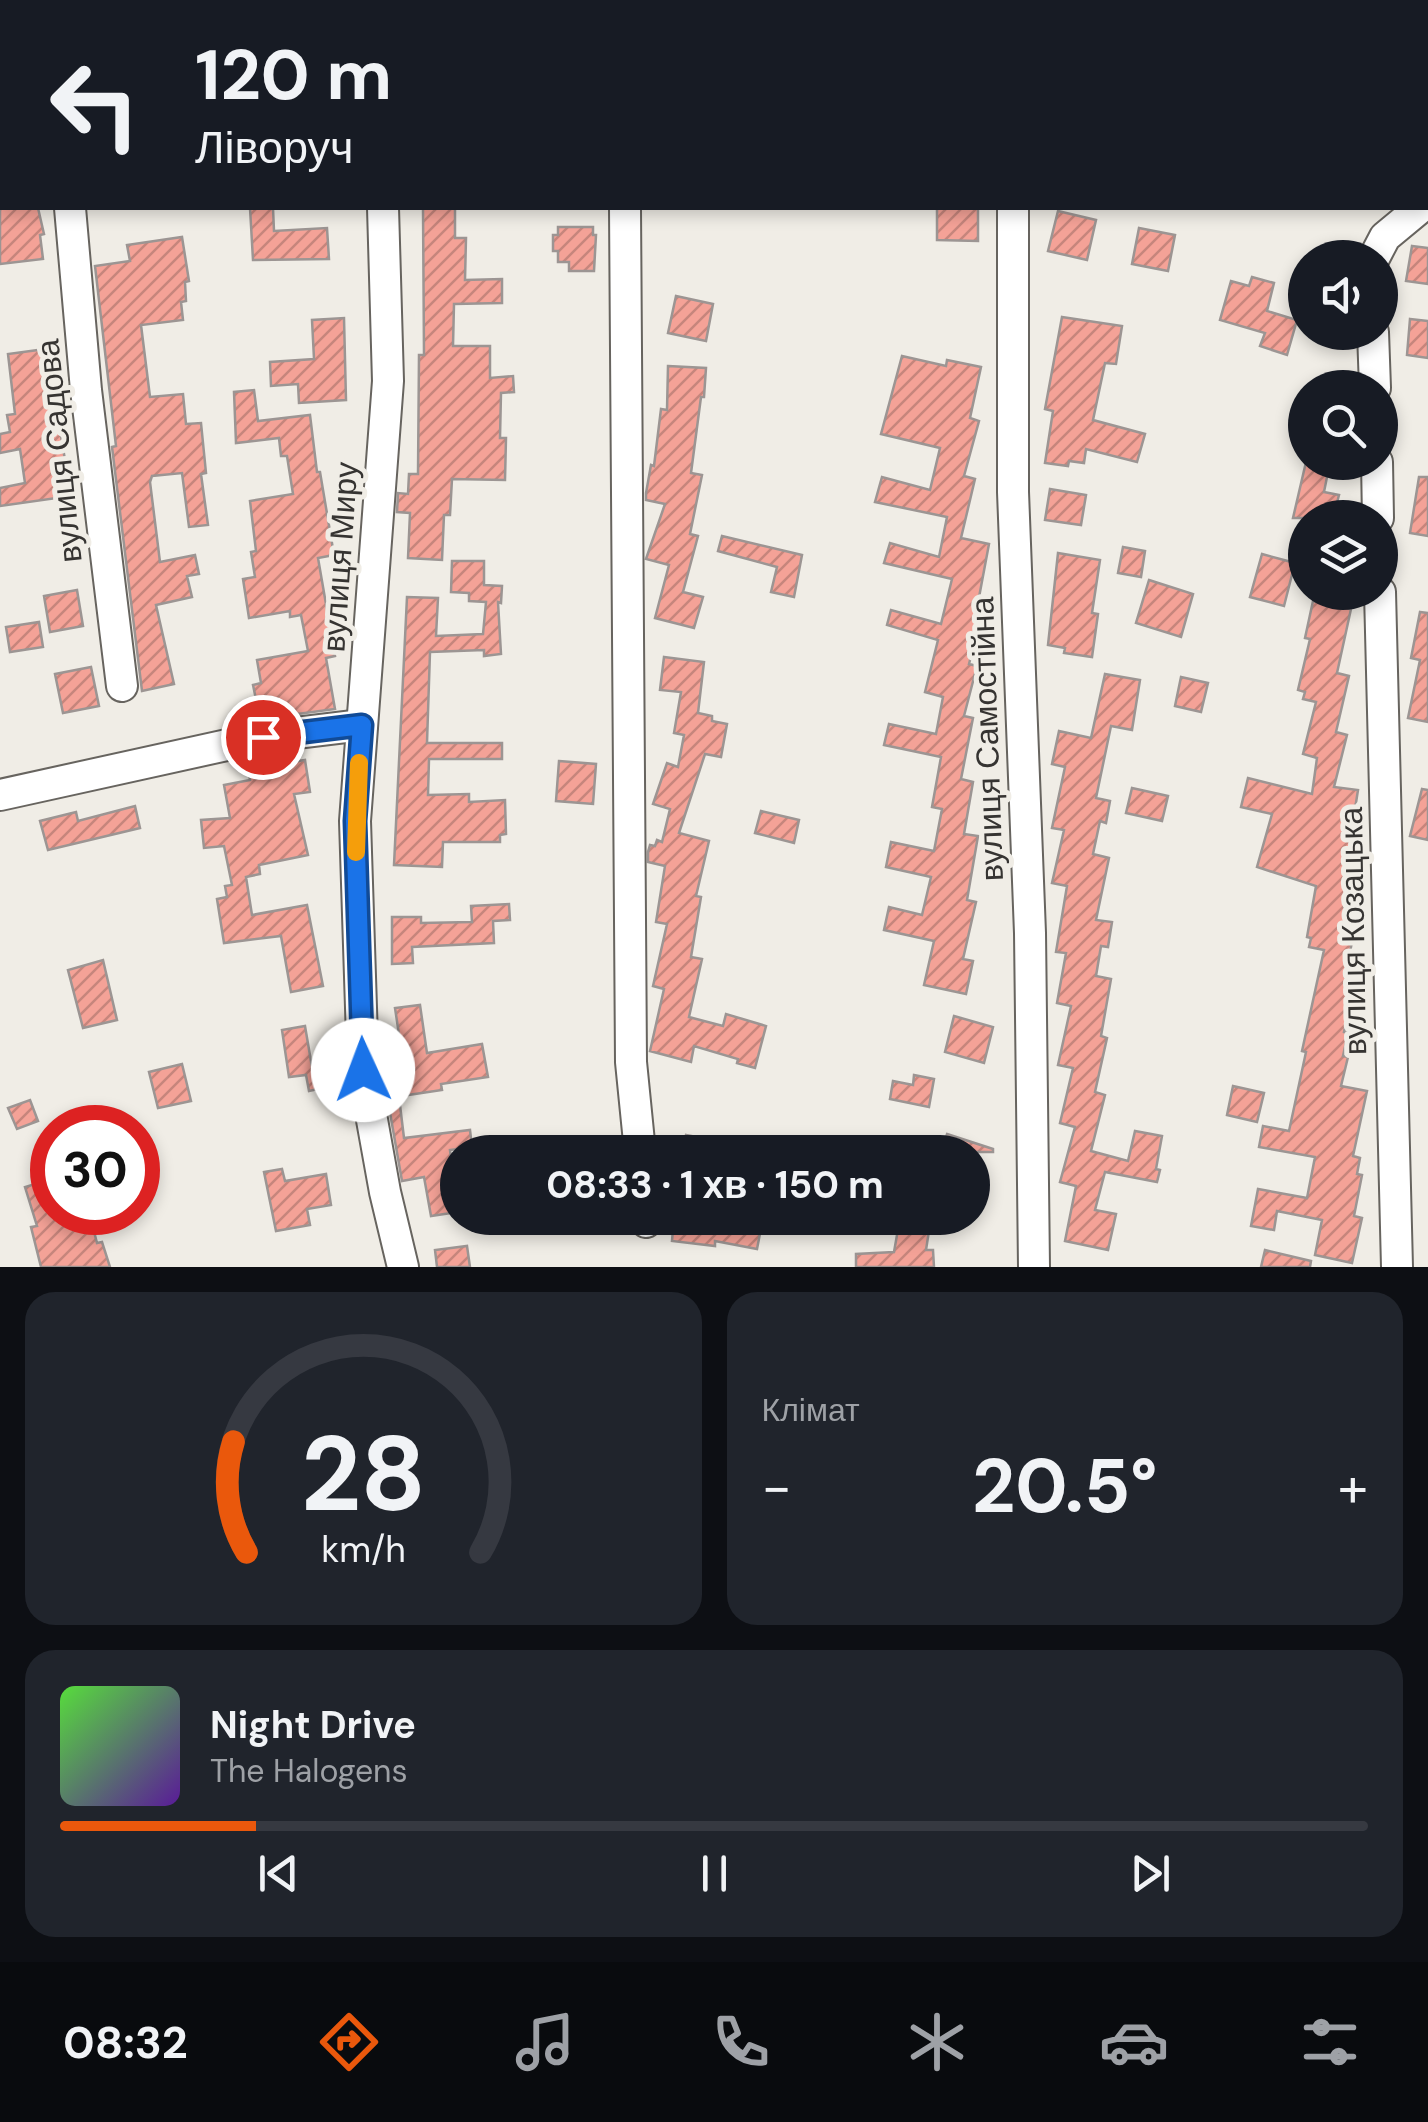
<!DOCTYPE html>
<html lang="uk">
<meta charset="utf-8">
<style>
:root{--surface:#171b24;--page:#20242c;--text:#f1f3f6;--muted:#9ea1a6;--line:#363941;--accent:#ea580c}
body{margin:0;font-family:"DM Sans",sans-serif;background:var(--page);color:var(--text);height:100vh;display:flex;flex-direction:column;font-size:38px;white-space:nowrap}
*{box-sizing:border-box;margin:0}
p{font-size:32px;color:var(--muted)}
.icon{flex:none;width:55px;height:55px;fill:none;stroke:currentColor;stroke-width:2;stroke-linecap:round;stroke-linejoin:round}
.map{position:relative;height:1267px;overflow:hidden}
.panel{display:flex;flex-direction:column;gap:25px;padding:25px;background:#0d0f14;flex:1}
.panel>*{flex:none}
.banner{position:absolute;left:0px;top:0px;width:1430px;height:210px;box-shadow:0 5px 15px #0003;background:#171b24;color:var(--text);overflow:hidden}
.buttons{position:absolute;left:1288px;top:240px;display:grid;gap:20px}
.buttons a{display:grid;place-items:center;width:110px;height:110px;border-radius:50%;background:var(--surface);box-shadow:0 5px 15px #0003;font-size:50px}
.speed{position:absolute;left:30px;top:1105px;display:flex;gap:20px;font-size:50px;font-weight:700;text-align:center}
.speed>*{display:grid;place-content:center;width:130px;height:130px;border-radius:50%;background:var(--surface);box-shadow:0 5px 15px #0003;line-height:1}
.speed .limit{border:15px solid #d22;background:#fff;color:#111}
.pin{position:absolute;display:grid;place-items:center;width:85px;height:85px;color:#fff;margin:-42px;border:5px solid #fff;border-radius:50%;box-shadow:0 2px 10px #0007}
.me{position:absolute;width:110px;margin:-55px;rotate:358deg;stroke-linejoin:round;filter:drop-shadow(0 0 8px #0008)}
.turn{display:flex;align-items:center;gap:35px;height:210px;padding:0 30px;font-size:45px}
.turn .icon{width:130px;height:130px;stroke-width:2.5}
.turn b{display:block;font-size:70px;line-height:85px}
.big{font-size:75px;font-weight:700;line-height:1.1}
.panel .tile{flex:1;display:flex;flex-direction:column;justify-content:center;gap:15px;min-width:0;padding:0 35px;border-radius:30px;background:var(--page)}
.panel .dial{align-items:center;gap:0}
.dial svg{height:260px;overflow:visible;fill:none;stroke:var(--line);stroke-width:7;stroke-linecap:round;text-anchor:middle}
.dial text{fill:var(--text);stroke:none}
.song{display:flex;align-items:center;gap:30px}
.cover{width:120px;height:120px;border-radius:15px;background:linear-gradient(135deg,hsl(110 70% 55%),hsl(270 70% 35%))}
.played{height:10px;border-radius:5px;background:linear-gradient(90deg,var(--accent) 15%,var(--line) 15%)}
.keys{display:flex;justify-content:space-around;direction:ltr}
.heat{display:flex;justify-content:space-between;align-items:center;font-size:55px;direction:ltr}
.panel .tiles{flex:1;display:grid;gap:25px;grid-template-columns:1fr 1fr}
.tile:last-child{grid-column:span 2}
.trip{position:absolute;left:440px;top:1135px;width:550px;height:100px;border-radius:50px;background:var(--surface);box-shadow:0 5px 15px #0003;font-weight:700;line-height:100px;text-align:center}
.tabs{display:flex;height:160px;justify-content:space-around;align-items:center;background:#090b0e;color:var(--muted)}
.tabs .icon{width:70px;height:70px}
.tabs .active{color:var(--accent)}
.tabs b{font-size:45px;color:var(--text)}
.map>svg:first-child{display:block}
.building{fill:url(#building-hatch);stroke:#9c9593;stroke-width:2.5}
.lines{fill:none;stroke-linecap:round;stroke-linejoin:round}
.minor-casing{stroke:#67645f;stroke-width:34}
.major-casing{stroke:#a05820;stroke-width:41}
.minor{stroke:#fff;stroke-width:30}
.major{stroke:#e8a674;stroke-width:38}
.route-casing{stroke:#114b97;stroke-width:25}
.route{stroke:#1a73e8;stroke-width:18}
.slow{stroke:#f59e0b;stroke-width:18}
.labels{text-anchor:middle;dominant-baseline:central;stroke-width:10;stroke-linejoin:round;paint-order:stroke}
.street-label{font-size:32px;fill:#363432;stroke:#f0ede6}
</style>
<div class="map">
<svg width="1428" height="1267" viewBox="0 0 1428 1267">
<defs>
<pattern id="building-hatch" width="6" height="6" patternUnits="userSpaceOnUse" patternTransform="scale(2.5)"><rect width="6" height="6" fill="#f4a297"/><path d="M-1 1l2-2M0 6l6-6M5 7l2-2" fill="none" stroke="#c6857c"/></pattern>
</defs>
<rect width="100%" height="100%" fill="#f0ede6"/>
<g class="building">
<path d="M0,208H38L44,234L40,235L43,259L0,264Z"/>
<path d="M250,208H273L274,231L327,228L329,259L253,260Z"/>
<path d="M423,208H455V238H466L465,280L502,279V303L454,304L453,346H490V378L513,376L514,392L501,393L500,438H506L505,480L452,479L450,515H444L442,560L408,558L410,513L397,512L398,493L408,494L409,474H418L419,355H424Z"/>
<path d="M937,208H978V241L937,240Z"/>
<path d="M1058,211L1096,220L1087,260L1048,251Z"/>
<path d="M558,227H593V235H596L594,271H569V262H558V251H553V235H558Z"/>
<path d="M1139,228L1175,235L1168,271L1132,264Z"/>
<path d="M182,237L189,281L185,282L186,301L181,302L183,320L141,325L150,397L183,394L186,424L201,423L206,473L201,474L208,525L189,527L182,473L152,476L150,482L160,562L195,555L199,574L187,576L192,597L156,605L174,684L142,691L112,447L116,446L95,266L130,261L127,245Z"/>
<path d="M1412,246L1428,248V284L1406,281Z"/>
<path d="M1252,277L1274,283L1267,311L1297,320L1287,355L1260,346L1265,333L1220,320L1231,281L1249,286Z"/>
<path d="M676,296L713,304L706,341L668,333Z"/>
<path d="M1062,317L1122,326L1116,364L1105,363L1093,420L1145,434L1137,462L1086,449L1084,463L1069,461L1068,466L1045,463L1053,411L1045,409Z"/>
<path d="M344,318L346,400L299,403L298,384L271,386L270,362L314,359L312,320Z"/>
<path d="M1410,319L1428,321V358L1407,355Z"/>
<path d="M53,348L57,382H52L71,496L0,506V488L25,483L20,449L0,453V434L10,432L7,415L15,414L8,354Z"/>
<path d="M902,356L946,366L947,360L981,367L970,418L979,421L964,476L975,479L961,538L989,544L977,608L983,609L969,664L977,666L964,716L973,718L961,779L973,782L964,834L978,836L967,900L976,902L963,959L973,961L966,994L924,985L934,941L884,930L889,907L922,915L931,877L886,867L891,842L934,851L942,809L932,807L941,757L884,745L889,724L936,734L943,697L925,692L938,640L887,625L891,610L941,624L952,579L884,563L890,543L939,557L947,517L875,502L882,477L930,490L940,448L881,434Z"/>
<path d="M668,366L706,368L704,397H701L691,473L702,475L690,534L698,536L683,592L703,597L694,628L655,618L669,565L646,559L665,504L646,500V493L651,465L654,466L661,409L667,410Z"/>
<path d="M254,390L258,421L310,415L317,472H320L334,555L318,558L335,656L326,658L335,709L260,719L253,685L261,683L257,660L308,651L301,615L290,617V611L249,618L243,579L255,577L251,552L256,551L250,501L293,494L287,456H281L279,438L236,443L234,392Z"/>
<path d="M1306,462H1330L1324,492L1339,495L1333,518H1293Z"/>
<path d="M1419,477H1428V536L1410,533Z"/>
<path d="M1050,489L1086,495L1081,525L1045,520Z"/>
<path d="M722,536L802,555L794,597L771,592L777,567L718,551Z"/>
<path d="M1123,547L1145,551L1141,577L1118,573Z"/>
<path d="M1058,553L1100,560L1092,613L1098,614L1092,657L1064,653L1065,648L1048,645Z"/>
<path d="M1262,554L1295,563L1284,606L1250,597Z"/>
<path d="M452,561H484V585L502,586L501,603L498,602L501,654L484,656V650L430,652L427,743H502V759H429L428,795L469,794V802L505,800L506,834L500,835V842H443L442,867L394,865L407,597L438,598L436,636L483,634L486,602L469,601V593L451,592Z"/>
<path d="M1149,580L1193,594L1181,637L1136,623Z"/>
<path d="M77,590L83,626L50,632L44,596Z"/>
<path d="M1313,601L1351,609L1337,673L1349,676L1336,732L1347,735L1334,787L1358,790L1355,809L1360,810L1356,853L1344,907L1355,909L1350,931L1354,932L1345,977L1355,980L1344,1032L1348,1033L1343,1056L1348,1057L1341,1086L1367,1091L1353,1156L1360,1158L1357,1174L1362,1175L1354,1216L1362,1218L1352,1263L1315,1255L1322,1220L1277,1211L1274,1230L1251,1226L1258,1189L1307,1198L1315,1157L1259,1147L1263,1126L1289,1131L1303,1066L1306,1052L1302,1051L1324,950L1309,947L1311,938L1307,937L1316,886L1257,867L1272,814L1241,807L1248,778L1312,794L1317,758L1303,754L1316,702L1303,699L1305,692L1298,690L1310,639L1305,638Z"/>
<path d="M1420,612L1428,613V722L1408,718L1420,660L1411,658Z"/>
<path d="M39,622L43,647L10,652L6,627Z"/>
<path d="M664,657L704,662L698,713L712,716V721L727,724L721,757L705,754L679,833L709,841L696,896L701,897L691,957L702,959L689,1017L723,1026L726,1014L766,1026L755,1068L737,1063L738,1059L694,1046L691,1062L650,1051L664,989L653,986L667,924L656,922L665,866L648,862V852L650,845L655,846L657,840L662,842L670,809L653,804L667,763L678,767L684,735L674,733L681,692L660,690Z"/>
<path d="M91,667L99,706L63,713L55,674Z"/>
<path d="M1105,674L1140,680L1132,730L1111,726L1096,798L1110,801L1106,823L1100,821L1093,854L1109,858L1096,920L1112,922L1108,947L1101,946L1096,976L1111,979L1101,1036L1107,1038L1095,1092L1105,1095L1091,1151L1128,1161L1135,1131L1162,1136L1156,1169L1160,1170L1157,1182L1105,1172L1095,1210L1116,1214L1108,1250L1065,1241L1076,1186L1060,1182L1075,1127L1060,1123L1073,1068L1058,1065L1071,1006L1057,1003L1066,953L1056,952L1067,886L1052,883L1064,830L1052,828L1065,767L1052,764L1059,731L1091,738Z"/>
<path d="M1181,677L1208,683L1201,712L1175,706Z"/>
<path d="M272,755L273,765L305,760L310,792L294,794L308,855L259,865L260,874L246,877L252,915L307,905L323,986L291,992L281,936L224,943L217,899L227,897L225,886L232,885L224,846L204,848L201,820L230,818L224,785L250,780L247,760Z"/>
<path d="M559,761L596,764L593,804L556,801Z"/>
<path d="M1132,788L1168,796L1162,821L1126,813Z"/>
<path d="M1422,789L1428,790V840L1410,836Z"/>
<path d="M135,806L140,828L48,850L40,821L76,812L78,821Z"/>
<path d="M761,811L799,820L794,843L755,833Z"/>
<path d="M509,904L510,920L493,921L494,943L412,947L413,963L392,964V917H421V923L472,922L471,906Z"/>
<path d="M103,960L117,1020L83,1028L68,970Z"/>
<path d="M420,1005L427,1053L482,1044L488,1077L441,1084L442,1090L408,1095L395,1008Z"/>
<path d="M954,1016L993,1027L984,1063L945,1052Z"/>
<path d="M305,1026L313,1073L344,1067L346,1083L309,1091L306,1075L289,1077L282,1030Z"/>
<path d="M182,1064L191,1101L158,1108L149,1072Z"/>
<path d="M914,1075L934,1079L929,1107L890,1099L893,1081L913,1085Z"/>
<path d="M1233,1086L1264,1093L1257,1122L1227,1115Z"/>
<path d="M30,1100L38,1121L17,1129L8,1108Z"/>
<path d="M400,1105L404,1138L470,1130L472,1147L450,1150L458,1212L431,1216L424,1177L402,1181L389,1107Z"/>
<path d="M947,1134L993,1149V1152H942Z"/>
<path d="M686,1135L735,1144V1152H682Z"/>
<path d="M282,1169L285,1181L326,1174L331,1205L307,1209L310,1225L276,1231L264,1172Z"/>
<path d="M52,1179V1212H89L97,1243L102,1242L110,1267H41L31,1227L37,1226L25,1187Z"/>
<path d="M674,1218H763L757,1249L715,1241V1246L672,1241Z"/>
<path d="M900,1218H931L926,1250H933L934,1267H856V1254L894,1252Z"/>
<path d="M467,1246L470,1267H437L435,1250Z"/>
<path d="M1265,1250L1311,1261L1310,1267H1261Z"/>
</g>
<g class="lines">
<g class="minor-casing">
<g id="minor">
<path d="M51,0L52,2"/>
<path d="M377,0V2"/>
<path d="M623,0V2"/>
<path d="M1106,2V0"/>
<path d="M1428,129V128"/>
<path d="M70,208L86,390L122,686"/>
<path d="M383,208L388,381L355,821L363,1070L385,1192L403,1267"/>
<path d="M625,208L631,1062L640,1152"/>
<path d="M1013,208V492L1030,933L1034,1267"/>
<path d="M1374,258L1385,237L1420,208"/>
<path d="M1373,332L1375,388"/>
<path d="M1377,462L1378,518"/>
<path d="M1380,592L1397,1267"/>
<path d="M0,795L263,737L362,725"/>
<path d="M645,1218L646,1222"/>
</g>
</g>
<g class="major-casing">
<path id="major" d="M770,0L780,2"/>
</g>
<use href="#minor" class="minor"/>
<use href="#major" class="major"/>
</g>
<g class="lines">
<g class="route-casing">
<path id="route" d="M263,737L362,725L355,821L363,1070"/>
</g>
<use href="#route" class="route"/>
<path class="slow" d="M356,852L359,763"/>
</g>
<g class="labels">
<g class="street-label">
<text transform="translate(59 451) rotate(-96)">вулиця Садова</text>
<text transform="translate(340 557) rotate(-86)">вулиця Миру</text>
<text transform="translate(987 739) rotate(-92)">вулиця Самостійна</text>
<text transform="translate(1353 931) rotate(-91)">вулиця Козацька</text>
</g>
</g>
</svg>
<div class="buttons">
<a><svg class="icon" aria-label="sound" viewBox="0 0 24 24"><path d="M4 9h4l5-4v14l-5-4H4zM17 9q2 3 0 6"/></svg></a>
<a><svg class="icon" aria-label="search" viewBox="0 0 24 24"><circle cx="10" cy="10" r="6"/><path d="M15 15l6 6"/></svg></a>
<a><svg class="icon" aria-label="layers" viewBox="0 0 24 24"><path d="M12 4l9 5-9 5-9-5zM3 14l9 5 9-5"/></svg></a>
</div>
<div class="speed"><div class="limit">30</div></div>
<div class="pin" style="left:263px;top:737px;background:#d93025"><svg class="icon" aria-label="arrive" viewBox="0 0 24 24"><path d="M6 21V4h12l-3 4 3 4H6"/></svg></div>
<svg class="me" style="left:363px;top:1070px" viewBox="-20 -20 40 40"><circle r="19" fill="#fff"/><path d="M0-13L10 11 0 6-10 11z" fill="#1a73e8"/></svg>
<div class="trip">08:33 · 1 хв · 150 m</div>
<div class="banner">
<div class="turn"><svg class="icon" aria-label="left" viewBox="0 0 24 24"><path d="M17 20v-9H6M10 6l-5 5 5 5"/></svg><div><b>120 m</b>Ліворуч</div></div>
</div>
</div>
<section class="panel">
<div class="tiles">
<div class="tile dial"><svg viewBox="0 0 100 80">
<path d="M14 69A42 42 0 1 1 86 69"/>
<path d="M14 69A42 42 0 0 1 10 35" stroke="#ea580c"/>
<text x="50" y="56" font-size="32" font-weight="700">28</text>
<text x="50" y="72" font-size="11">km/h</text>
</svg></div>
<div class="tile"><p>Клімат</p>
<div class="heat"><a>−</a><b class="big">20.5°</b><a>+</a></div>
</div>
<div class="tile">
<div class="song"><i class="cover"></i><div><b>Night Drive</b><p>The Halogens</p></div></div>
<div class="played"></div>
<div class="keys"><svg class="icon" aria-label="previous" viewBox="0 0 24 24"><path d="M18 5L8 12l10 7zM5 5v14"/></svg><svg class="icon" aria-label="pause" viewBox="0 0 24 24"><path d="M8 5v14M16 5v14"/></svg><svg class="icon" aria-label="next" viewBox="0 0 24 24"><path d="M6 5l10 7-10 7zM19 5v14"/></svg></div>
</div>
</div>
</section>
<nav class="tabs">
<b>08:32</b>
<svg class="icon active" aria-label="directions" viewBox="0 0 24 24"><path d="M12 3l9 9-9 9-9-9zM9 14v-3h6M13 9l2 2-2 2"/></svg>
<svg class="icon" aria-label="music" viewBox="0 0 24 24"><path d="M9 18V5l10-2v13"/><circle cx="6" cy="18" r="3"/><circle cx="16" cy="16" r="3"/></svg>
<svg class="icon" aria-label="phone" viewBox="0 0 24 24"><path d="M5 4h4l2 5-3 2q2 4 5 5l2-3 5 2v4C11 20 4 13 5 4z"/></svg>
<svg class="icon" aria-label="climate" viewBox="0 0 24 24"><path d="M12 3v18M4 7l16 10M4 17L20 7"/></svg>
<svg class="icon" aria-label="car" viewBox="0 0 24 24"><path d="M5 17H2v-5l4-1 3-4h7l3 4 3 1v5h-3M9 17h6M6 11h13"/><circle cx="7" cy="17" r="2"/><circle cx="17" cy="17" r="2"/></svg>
<svg class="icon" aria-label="filters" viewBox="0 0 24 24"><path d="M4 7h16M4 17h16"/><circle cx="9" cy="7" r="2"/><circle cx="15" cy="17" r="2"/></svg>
</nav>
